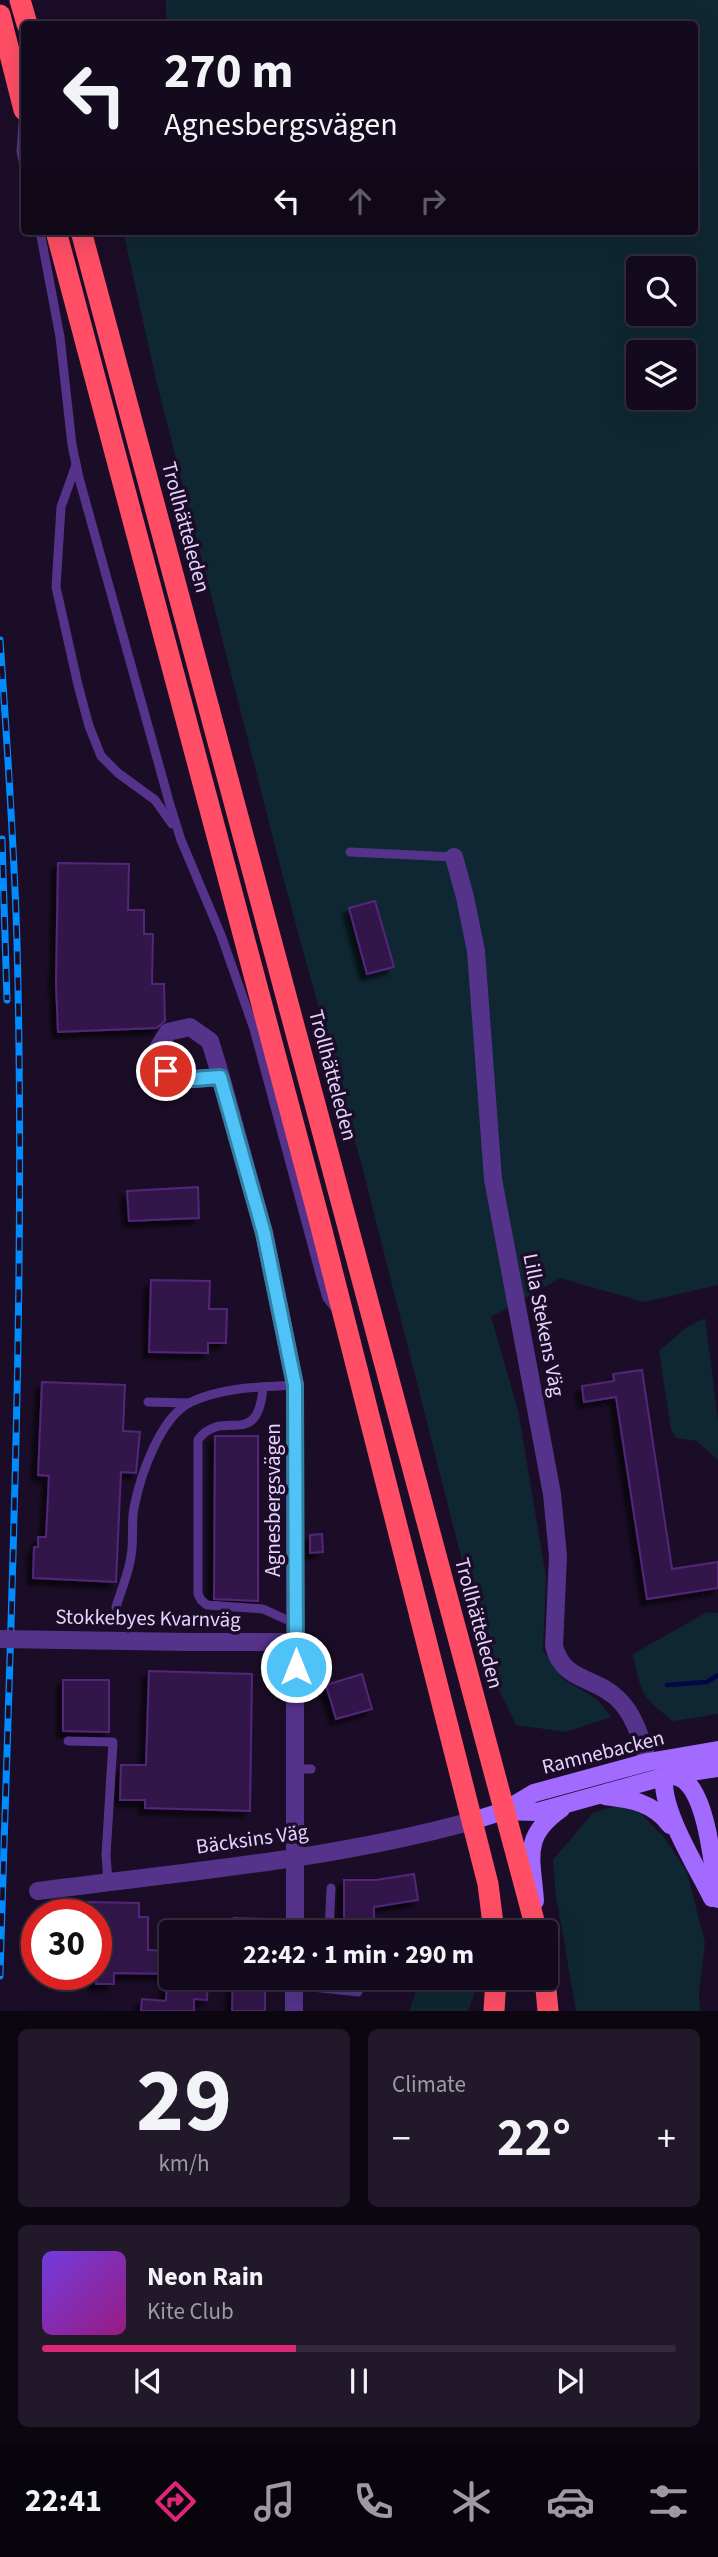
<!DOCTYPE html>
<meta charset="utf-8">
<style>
:root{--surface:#140a1d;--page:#21182a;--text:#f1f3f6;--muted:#9d9aa4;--line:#332b3b;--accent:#db2777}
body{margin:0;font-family:"Source Sans 3",sans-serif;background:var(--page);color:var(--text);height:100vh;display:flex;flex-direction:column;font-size:26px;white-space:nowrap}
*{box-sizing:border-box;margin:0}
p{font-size:23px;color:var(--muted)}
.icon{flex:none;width:38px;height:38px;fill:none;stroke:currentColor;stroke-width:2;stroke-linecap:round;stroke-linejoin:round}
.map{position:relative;height:2011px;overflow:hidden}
.side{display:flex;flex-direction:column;gap:18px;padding:18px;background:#0b0610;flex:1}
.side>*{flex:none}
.guide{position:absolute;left:21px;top:21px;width:677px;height:214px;border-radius:7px;box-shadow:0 7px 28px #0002,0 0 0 2px var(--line);background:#140a1d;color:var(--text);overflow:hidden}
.fabs{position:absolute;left:626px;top:256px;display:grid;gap:14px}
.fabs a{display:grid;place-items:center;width:70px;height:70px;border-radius:7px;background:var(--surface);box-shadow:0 7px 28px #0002,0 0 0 2px var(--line);font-size:35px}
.speed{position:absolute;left:21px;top:1899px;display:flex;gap:14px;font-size:35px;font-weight:700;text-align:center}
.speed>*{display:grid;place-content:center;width:91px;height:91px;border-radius:50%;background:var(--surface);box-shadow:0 7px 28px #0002,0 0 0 2px var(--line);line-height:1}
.speed .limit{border:10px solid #d22;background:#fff;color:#111}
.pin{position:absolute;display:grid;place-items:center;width:60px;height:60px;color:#fff;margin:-30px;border:4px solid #fff;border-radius:50%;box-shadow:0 2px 7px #0007}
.me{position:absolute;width:77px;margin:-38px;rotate:0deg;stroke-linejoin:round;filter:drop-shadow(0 0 5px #0008)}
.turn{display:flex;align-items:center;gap:24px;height:147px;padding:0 28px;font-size:32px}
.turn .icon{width:91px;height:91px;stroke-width:2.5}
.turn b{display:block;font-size:49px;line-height:60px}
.lanes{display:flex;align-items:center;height:66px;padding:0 28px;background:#0003;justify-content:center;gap:35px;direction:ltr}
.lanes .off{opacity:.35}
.big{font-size:52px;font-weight:700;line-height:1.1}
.side .card{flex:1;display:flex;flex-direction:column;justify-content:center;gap:10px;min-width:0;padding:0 24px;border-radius:10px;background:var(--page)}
.side .dial{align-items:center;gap:0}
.dial b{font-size:91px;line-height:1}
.song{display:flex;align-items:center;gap:21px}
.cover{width:84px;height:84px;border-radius:10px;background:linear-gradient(135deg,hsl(260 70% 55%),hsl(310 70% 35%))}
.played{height:7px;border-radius:4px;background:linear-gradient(90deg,var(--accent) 40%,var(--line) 40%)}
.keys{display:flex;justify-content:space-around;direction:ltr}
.heat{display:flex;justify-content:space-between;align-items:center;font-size:38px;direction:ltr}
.side .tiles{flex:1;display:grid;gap:18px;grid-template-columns:1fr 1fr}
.card:last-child{grid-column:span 2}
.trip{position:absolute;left:159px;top:1920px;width:399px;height:70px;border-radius:7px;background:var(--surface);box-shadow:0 7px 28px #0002,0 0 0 2px var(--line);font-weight:700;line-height:70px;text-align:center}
.tabs{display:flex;height:112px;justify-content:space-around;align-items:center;background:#08040c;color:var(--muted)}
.tabs .icon{width:49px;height:49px}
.tabs .current{color:var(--accent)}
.tabs b{font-size:32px;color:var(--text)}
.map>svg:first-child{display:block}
.green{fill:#0f2732;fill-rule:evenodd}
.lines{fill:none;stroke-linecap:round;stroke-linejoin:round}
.stream{stroke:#050648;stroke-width:4.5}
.building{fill:#33174a;stroke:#532679;stroke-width:2;filter:url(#shadow)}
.lane{stroke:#55338b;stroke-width:9}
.street{stroke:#55338b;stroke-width:18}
.secondary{stroke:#a26aff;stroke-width:18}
.highway{stroke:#ff4e65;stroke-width:21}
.rail-casing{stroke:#008cfe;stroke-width:7}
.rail{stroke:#1b0d27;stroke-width:4.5;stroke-dasharray:13;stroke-linecap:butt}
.street-bridge{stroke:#55338b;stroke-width:18}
.route-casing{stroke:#337fa1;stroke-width:18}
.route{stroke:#4fc3f7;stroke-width:12}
.labels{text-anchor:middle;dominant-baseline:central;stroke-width:7;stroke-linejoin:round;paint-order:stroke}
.street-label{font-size:21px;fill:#e7d3ff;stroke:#1b0d27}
</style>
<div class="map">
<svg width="718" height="2011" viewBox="0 0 718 2011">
<defs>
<filter id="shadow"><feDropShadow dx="-6" dy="6" stdDeviation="2" flood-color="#0009"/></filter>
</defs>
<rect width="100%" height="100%" fill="#1b0d27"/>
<g class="green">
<path d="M166,0H718V1285L644,1302L560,1278L491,1317L518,1410L546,1577L543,1650L563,1679L597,1699L611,1717L566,1732L516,1725L490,1671L364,1174L283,877L156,380L123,231H695V24H166ZM639,268H684V313H639ZM639,352H684V397H639Z"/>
<path d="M705,1318L718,1420V1460L697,1441L676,1438L671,1429L659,1351L687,1327Z"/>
<path d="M707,1612L718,1613V1714L673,1721C640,1695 641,1693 633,1654Z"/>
<path d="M616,1806L639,1812L664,1837L687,1872L705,1943L699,1991L700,2011H576L556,1896L553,1860L594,1812Z"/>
<path d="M421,1978H474L475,1992L468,2011H409Z"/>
</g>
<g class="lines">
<path class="stream" d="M667,1685L707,1682L718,1675"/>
</g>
<g class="building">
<path d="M58,863L129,864L128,910H144V934H153L152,984H164L165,1021L157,1028L58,1032L56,983Z"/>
<path d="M375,901L394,967L367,974L349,908Z"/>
<path d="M198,1187L199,1218L129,1221L127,1191Z"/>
<path d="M151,1280L210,1281L209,1309H227L226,1343H208V1353L149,1352Z"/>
<path d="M642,1370L672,1569L718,1562V1588L647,1599L616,1397L584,1402L582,1386L614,1381L613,1374Z"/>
<path d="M42,1382L125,1385L123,1431L140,1432L136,1473L121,1472L116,1582L33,1578L34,1547H38V1537H46L49,1476L38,1475Z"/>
<path d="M215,1436H258V1601L214,1599Z"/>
<path d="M322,1534L323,1552L310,1553V1535Z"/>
<path d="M149,1671L252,1674L250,1811L145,1808V1800H120L121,1765H146Z"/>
<path d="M362,1674L372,1709L336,1719L326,1685Z"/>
<path d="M63,1680H109V1732L63,1731Z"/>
<path d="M414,1874L418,1900L374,1907V1932H344V1880H376Z"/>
<path d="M86,1902L139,1903V1917H148V1950L172,1951V1974L114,1973V1984H96V1914H85Z"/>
<path d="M234,1918L266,1919V1932H233Z"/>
<path d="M167,1978H208L207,2000L194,1999V2011H141L142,1999L166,2001Z"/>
<path d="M233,1978H265V2011H232Z"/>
</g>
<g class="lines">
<g class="lane">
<path d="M24,109L21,151L24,166"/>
<path d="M40,231L60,337L72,445L79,478L170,805L181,840L221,935L254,1029L320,1274L327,1298L335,1308"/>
<path d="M76,465L61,507L56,587L78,685L89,726L101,756L118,773L155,800L172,824"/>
<path d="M350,852L454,857"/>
<path d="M263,1387C258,1452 222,1406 198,1440V1594L201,1600L207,1605L263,1609L296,1624"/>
<path d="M148,1402L189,1403"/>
<path d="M116,1607C121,1590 129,1573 131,1556C134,1540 131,1523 134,1508C140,1476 160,1417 191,1402C223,1387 260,1387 295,1385"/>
<path d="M68,1741L113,1742L106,1855L108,1882"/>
<path d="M296,1769H311"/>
<path d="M329,1932L331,1888"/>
<path d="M294,1985L358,1992"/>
</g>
<g class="street">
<path d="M454,857L465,897L476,951L493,1179L552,1494L558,1556L554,1646C563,1682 595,1676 618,1699C635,1715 641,1740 648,1762"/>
<path d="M221,1077L210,1041L190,1027L168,1032L157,1050L166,1071L194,1079L221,1077L264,1233L295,1385V1932"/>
<path d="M189,1642H296"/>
<path d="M38,1891C182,1872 331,1860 472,1821"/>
<path d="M294,2011V1978"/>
</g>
<g class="secondary">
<path d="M669,1775C674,1776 681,1777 685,1781C708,1800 713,1869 718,1899"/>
<path d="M670,1775L664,1781C663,1814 697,1867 712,1898"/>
<path d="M605,1796C631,1799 654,1803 670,1825"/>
<path d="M504,1811L537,1812L670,1775L718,1768"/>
<path d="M472,1821L504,1811L534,1793L648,1762L718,1750"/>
<path d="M535,1901C532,1858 521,1837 561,1809"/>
</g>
<g class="highway">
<path d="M20,0L27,24"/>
<path d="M0,15L24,110"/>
<path d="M56,231L320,1223L488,1884L494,1932"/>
<path d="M81,231L537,1932"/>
<path d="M545,1978L548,2011"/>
<path d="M494,2011L496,1978"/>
</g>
<g class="rail-casing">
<g id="rail">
<path d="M0,640C7,741 14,841 17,942C26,1286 10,1632 0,1976"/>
<path d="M2,839L7,1000"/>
</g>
</g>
<use href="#rail" class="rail"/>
<path class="street-bridge" d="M0,1639L189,1642"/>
</g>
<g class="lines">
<g class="route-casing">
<path id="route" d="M166,1071L194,1079L220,1077L264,1233L295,1385L296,1667"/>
</g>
<use href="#route" class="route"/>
</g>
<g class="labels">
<g class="street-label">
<text transform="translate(186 527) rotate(75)">Trollhätteleden</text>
<text transform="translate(333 1075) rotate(75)">Trollhätteleden</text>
<text transform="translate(544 1325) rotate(79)">Lilla Stekens Väg</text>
<text transform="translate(273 1500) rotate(-90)">Agnesbergsvägen</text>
<text transform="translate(148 1618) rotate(1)">Stokkebyes Kvarnväg</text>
<text transform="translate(479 1623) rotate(75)">Trollhätteleden</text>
<text transform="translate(603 1752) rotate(-14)">Ramnebacken</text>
<text transform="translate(252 1839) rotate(-8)">Bäcksins Väg</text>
</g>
</g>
</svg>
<div class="fabs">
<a><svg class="icon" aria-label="search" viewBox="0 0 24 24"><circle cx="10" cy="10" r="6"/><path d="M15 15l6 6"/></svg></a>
<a><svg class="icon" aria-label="layers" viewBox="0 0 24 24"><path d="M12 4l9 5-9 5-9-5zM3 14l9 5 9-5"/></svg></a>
</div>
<div class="speed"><div class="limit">30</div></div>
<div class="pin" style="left:166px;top:1071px;background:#d93025"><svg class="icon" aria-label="arrive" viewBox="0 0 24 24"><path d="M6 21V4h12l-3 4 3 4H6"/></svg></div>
<svg class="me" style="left:296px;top:1667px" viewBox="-20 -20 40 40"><circle r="17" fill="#4fc3f7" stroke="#fff" stroke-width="3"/><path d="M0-11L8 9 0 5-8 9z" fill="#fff"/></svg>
<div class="trip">22:42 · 1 min · 290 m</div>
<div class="guide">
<div class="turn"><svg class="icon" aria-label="left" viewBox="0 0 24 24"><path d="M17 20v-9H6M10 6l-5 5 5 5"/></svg><div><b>270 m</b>Agnesbergsvägen</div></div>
<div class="lanes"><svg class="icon" aria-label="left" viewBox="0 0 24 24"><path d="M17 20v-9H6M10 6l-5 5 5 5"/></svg><svg class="icon off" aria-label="ahead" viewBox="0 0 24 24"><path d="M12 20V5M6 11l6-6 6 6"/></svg><svg class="icon off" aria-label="right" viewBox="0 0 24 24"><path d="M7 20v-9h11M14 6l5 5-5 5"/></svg></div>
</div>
</div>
<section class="side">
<div class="tiles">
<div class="card dial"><b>29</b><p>km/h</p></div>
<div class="card"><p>Climate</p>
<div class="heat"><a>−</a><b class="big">22°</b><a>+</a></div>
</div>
<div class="card">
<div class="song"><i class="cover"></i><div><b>Neon Rain</b><p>Kite Club</p></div></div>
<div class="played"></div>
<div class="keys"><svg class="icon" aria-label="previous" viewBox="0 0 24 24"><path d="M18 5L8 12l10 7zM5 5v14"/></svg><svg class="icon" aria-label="pause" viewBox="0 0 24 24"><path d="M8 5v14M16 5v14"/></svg><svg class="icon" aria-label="next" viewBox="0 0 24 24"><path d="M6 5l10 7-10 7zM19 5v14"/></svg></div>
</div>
</div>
</section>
<nav class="tabs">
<b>22:41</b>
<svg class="icon current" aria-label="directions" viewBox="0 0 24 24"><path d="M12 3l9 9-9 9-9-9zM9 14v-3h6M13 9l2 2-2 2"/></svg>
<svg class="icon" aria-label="music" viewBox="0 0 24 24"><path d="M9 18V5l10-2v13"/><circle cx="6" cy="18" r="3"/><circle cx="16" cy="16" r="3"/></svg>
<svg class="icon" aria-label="phone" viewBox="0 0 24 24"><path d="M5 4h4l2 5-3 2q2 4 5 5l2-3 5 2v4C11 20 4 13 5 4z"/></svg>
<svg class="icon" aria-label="climate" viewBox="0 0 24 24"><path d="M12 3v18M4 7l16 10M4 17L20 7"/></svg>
<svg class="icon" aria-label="car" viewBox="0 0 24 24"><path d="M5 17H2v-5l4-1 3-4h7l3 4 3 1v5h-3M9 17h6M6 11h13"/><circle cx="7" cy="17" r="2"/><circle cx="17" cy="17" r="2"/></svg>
<svg class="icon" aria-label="filters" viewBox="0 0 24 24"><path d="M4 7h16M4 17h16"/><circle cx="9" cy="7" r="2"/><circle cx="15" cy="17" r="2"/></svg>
</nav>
